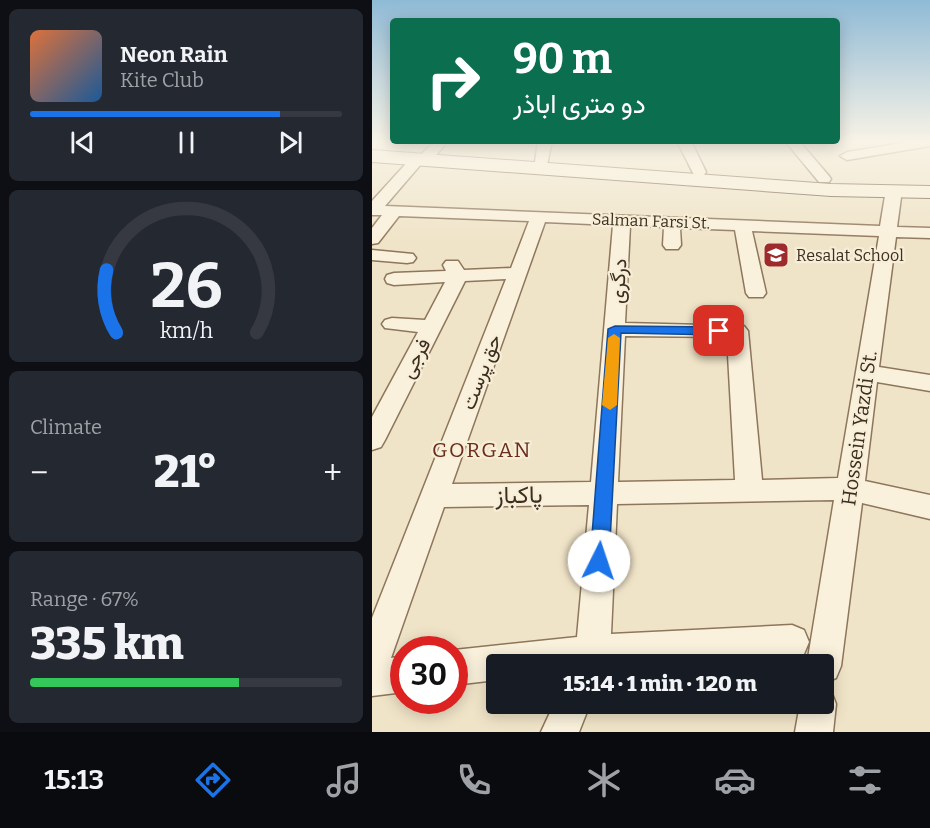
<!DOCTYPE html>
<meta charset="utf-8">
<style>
:root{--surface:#171b24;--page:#242831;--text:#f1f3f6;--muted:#9ea1a6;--line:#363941;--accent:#1a73e8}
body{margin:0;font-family:Bitter,Vazirmatn,serif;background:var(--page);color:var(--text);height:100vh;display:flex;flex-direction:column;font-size:22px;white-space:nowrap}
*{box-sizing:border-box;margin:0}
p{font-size:20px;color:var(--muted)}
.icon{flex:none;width:33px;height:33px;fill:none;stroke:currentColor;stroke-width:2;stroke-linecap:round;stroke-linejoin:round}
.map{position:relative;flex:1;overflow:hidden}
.panel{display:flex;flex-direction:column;gap:9px;padding:9px;background:#0d0f14;width:372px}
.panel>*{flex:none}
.hud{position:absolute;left:18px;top:18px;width:450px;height:126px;border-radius:6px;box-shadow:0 3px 15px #0003;background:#0b6e4f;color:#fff;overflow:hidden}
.speed{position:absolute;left:18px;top:636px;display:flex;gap:12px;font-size:30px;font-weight:700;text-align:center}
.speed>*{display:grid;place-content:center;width:78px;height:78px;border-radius:50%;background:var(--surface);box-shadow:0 3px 15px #0003;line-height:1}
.speed .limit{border:9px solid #d22;background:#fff;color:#111}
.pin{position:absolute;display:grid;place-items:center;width:51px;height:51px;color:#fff;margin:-26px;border-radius:12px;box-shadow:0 3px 9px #0006}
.me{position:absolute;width:66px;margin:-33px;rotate:4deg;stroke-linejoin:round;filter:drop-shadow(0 0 4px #0008)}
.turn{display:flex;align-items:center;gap:21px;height:126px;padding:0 24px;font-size:27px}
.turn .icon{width:78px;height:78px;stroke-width:2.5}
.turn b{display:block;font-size:42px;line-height:51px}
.big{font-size:45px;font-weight:800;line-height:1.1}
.panel .widget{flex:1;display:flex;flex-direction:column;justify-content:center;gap:9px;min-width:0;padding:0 21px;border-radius:9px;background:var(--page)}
.panel .dial{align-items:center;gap:0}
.dial svg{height:156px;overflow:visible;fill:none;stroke:var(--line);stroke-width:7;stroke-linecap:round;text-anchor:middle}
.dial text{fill:var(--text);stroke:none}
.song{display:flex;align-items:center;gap:18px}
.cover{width:72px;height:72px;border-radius:9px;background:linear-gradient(135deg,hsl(20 70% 55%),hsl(210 70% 35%))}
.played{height:6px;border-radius:3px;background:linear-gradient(90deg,var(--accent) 80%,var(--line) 80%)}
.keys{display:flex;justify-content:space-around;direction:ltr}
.heat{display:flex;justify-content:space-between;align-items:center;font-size:33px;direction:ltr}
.charge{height:9px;border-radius:4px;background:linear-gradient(90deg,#34c759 67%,var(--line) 0)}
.trip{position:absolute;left:114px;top:654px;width:348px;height:60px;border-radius:6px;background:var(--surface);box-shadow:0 3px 15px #0003;font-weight:800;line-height:60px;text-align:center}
.dock{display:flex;height:96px;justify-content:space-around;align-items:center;background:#090b0e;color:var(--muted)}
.dock .icon{width:42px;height:42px}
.dock .active{color:var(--accent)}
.dock b{font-size:27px;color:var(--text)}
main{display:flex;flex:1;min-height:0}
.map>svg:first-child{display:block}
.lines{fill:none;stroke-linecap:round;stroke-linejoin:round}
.street-casing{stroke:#8d765c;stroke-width:3}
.secondary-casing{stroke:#6f573f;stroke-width:2}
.street{fill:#faf1dc;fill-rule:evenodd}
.secondary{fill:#faf1dc;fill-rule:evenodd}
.route{fill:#1a73e8;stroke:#114b97;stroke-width:1.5}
.slow{fill:#f59e0b}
.labels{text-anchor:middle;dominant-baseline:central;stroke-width:4.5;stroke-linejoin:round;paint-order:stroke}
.far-street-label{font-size:16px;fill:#3d2e20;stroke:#f7eed8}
.far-poi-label{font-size:16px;fill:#3d2e20;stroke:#f7eed8;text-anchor:start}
.street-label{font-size:20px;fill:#3d2e20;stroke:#f7eed8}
.neighbourhood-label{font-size:21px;letter-spacing:1.5px;fill:#6b2e1e;stroke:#f7eed8}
.near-street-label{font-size:24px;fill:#3d2e20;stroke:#f7eed8}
</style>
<main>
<section class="panel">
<div class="widget">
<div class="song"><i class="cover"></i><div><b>Neon Rain</b><p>Kite Club</p></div></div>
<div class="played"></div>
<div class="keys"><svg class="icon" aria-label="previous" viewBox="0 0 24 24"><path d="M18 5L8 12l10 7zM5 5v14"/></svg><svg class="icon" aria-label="pause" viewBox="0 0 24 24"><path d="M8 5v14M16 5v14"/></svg><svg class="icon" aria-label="next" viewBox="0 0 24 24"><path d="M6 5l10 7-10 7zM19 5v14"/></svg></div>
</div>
<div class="widget dial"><svg viewBox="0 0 100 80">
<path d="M14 69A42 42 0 1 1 86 69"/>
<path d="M14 69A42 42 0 0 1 9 37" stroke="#1a73e8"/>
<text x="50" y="56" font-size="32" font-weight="700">26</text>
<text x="50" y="72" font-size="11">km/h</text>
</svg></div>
<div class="widget"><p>Climate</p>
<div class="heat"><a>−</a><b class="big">21°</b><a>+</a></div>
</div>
<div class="widget"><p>Range · 67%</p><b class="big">335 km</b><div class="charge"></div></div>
</section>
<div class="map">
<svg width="558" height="732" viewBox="0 0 558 732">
<rect width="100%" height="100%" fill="#f0e4c8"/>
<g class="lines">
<g class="street-casing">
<g id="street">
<path d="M62,141H76L58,162L50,163L13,206L508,226L514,190L517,187H527L530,190L525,227L558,228V238L524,237L507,367L558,375V391L505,382L493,481L558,495V519L490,503L469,666L464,678L452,683V664H435L462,500L245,504L239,634L420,625L432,630L437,642L432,654L420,659L309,664H124V680L82,685V650L205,637L217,505L72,507L19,658L32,656V692L0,696V618L134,279L93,281L13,440L9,447L0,450V417L46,332L13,328L10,324L13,320L20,318L53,320L73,282L22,285L15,283L13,279L15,275L22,273L74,271L71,265L74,261H86L92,270L139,268L157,221L27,216L6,243L0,244V228L10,215H0V201L41,156L49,155ZM173,222L241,225L219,482L80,484ZM258,226L292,227L291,245L294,249H306L309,245L308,228L363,230L374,293L377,297H391L394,293L380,231L507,236L466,478L390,480L376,331L372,326L253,323ZM253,336L355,337L363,480L246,482Z"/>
<path d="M166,141H180L175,165H165L163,162Z"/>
<path d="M305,141H319L334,172L332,175H322Z"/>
<path d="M413,141H427L457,176L459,179L457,182H447Z"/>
<path d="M543,141H558V146L475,160L468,156L475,152Z"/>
<path d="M0,250L41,254L44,258L41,262L35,263L0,260Z"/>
<path d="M452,688L459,691L464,704L461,732H423L428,704H452Z"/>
<path d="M182,704H218L207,732H169Z"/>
</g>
</g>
<g class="secondary-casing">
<path id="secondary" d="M0,150L459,184L558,186V198L459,196L0,162Z"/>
</g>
<use href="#street" class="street"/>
<use href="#secondary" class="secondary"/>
</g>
<linearGradient id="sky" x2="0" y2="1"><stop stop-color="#8fbad6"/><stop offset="0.58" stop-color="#f8f3e6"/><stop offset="1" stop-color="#f8f3e6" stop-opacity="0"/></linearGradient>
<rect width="558" height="243" fill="url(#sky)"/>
<path class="route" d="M243,326L347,327L353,331L347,335L249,333L237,561L234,567L227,570L221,567L218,561L236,329Z"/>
<path class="slow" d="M242,334L248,338L245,405L238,410L230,405L236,338Z"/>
<defs>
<g id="school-square" transform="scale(1.35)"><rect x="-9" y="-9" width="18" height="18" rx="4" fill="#9e2a2b" stroke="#f7eed8"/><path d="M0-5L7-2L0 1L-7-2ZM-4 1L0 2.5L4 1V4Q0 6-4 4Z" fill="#fff"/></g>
</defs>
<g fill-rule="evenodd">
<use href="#school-square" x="404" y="255"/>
</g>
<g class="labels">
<g class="far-street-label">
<text transform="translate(279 221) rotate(2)">Salman Farsi St.</text>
</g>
<g class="far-poi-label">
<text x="424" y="255">Resalat School</text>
</g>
<g class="street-label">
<text transform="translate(246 281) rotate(-86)">درگری</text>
<text transform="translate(43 358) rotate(-62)">فرجی</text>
<text transform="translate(109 372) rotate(-69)">حق پرست</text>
<text transform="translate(487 428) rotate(-82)">Hossein Yazdi St.</text>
</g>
<g class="neighbourhood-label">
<text x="110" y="450">GORGAN</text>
</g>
<g class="near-street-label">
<text transform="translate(147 495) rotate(-1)">پاکباز</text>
</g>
</g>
</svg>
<div class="speed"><div class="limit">30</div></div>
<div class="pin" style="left:347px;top:331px;background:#d93025"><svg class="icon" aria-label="arrive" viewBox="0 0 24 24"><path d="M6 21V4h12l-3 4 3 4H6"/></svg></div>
<svg class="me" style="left:227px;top:561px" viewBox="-20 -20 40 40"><circle r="19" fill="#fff"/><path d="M0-13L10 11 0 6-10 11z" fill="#1a73e8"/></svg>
<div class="trip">15:14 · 1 min · 120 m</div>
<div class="hud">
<div class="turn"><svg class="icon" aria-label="right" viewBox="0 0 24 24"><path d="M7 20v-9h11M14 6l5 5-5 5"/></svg><div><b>90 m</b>دو متری اباذر</div></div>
</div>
</div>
</main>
<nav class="dock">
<b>15:13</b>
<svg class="icon active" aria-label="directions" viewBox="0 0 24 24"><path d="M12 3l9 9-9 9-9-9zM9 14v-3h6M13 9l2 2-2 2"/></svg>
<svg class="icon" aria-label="music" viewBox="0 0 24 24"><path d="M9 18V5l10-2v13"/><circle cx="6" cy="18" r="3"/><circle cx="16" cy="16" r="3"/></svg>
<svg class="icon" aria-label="phone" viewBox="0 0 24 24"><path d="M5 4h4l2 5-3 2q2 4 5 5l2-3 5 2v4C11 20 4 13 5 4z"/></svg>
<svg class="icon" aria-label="climate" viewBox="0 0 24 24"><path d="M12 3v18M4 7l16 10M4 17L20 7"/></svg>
<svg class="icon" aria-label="car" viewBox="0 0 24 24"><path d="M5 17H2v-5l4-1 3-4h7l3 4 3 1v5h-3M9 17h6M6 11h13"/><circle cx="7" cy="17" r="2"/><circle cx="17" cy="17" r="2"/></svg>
<svg class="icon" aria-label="filters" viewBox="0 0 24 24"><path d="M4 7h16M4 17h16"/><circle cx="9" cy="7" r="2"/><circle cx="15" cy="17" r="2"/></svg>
</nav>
